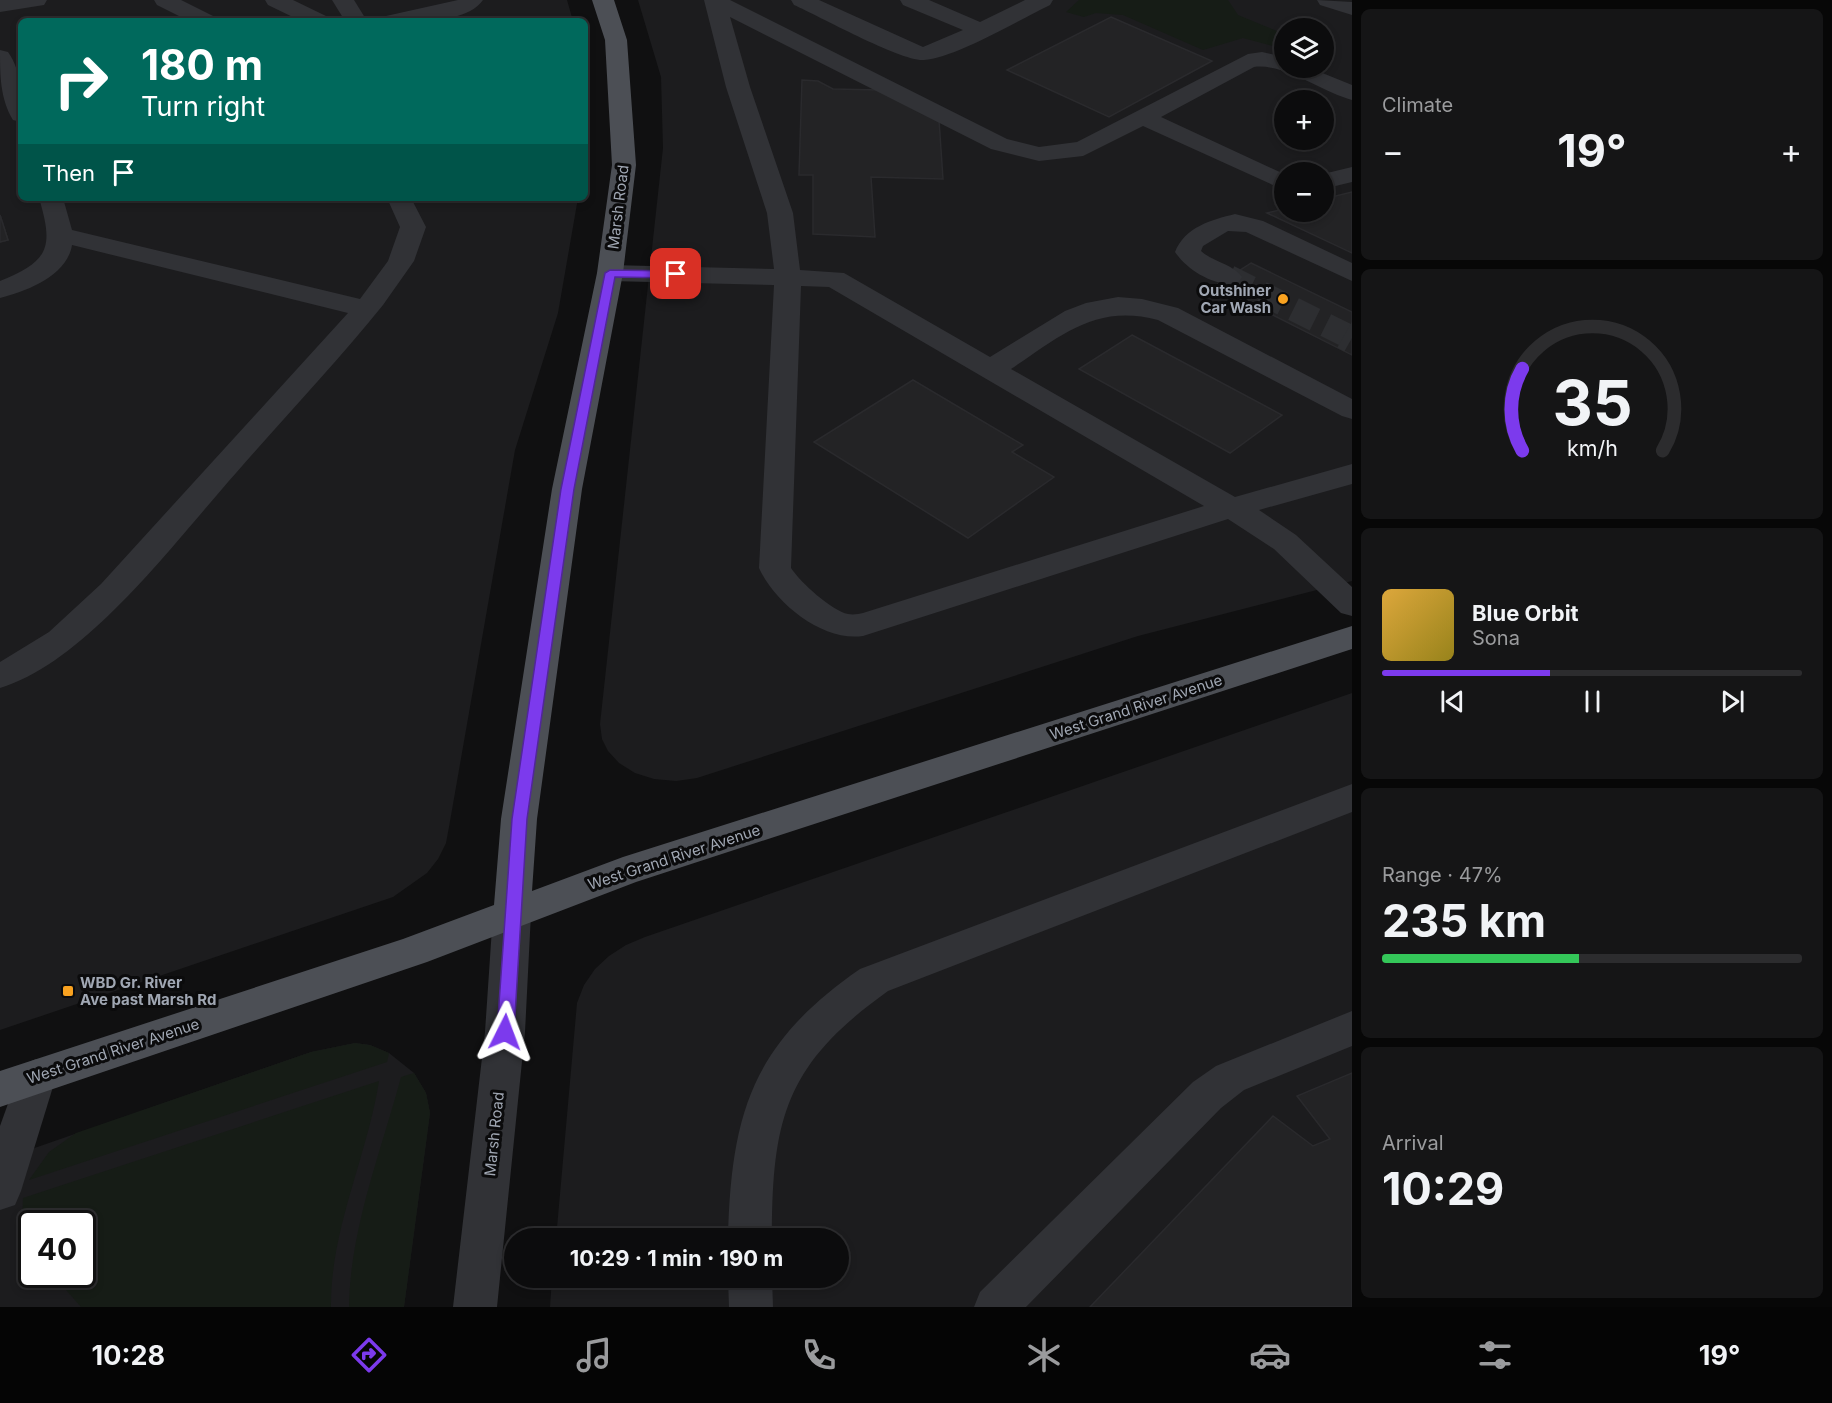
<!DOCTYPE html>
<meta charset="utf-8">
<style>
:root{--surface:#0c0c0d;--page:#151516;--text:#f1f3f6;--muted:#9a9b9d;--line:#2c2c2e;--accent:#7c3aed}
body{margin:0;font-family:Inter,sans-serif;background:var(--page);color:var(--text);height:100vh;display:flex;flex-direction:column;font-size:22px;white-space:nowrap}
*{box-sizing:border-box;margin:0}
p{font-size:20px;color:var(--muted)}
.icon{flex:none;width:33px;height:33px;fill:none;stroke:currentColor;stroke-width:2;stroke-linecap:round;stroke-linejoin:round}
.map{position:relative;flex:1;overflow:hidden}
.drawer{display:flex;flex-direction:column;gap:9px;padding:9px;background:#070707;width:480px}
.drawer>*{flex:none}
.top-card{position:absolute;left:18px;top:18px;width:570px;height:183px;border-radius:9px;box-shadow:0 3px 9px #0003,0 0 0 2px var(--line);background:#00695c;color:#fff;overflow:hidden}
.fabs{position:absolute;left:1274px;top:18px;display:grid;gap:12px}
.fabs a{display:grid;place-items:center;width:60px;height:60px;border-radius:50%;background:var(--surface);box-shadow:0 3px 9px #0003,0 0 0 2px var(--line);font-size:30px}
.speed{position:absolute;left:18px;top:1210px;display:flex;gap:12px;font-size:30px;font-weight:700;text-align:center}
.speed>*{display:grid;place-content:center;width:78px;height:78px;border-radius:50%;background:var(--surface);box-shadow:0 3px 9px #0003,0 0 0 2px var(--line);line-height:1}
.speed .limit{border:3px solid #111;border-radius:9px;background:#fff;color:#111}
.pin{position:absolute;display:grid;place-items:center;width:51px;height:51px;color:#fff;margin:-26px;border-radius:12px;box-shadow:0 3px 9px #0006}
.me{position:absolute;width:66px;margin:-33px;rotate:3deg;stroke-linejoin:round;filter:drop-shadow(0 0 4px #0008)}
.turn{display:flex;align-items:center;gap:21px;height:126px;padding:0 24px;font-size:27px}
.turn .icon{width:78px;height:78px;stroke-width:2.5}
.turn b{display:block;font-size:42px;line-height:51px}
.then{display:flex;align-items:center;height:57px;padding:0 24px;background:#0003;gap:12px;font-size:22px}
.big{font-size:45px;font-weight:700;line-height:1.1}
.drawer .card{flex:1;display:flex;flex-direction:column;justify-content:center;gap:9px;min-width:0;padding:0 21px;border-radius:9px;background:var(--page)}
.drawer .dial{align-items:center;gap:0}
.dial svg{height:156px;overflow:visible;fill:none;stroke:var(--line);stroke-width:7;stroke-linecap:round;text-anchor:middle}
.dial text{fill:var(--text);stroke:none}
.song{display:flex;align-items:center;gap:18px}
.cover{width:72px;height:72px;border-radius:9px;background:linear-gradient(135deg,hsl(40 70% 55%),hsl(50 70% 35%))}
.played{height:6px;border-radius:3px;background:linear-gradient(90deg,var(--accent) 40%,var(--line) 40%)}
.keys{display:flex;justify-content:space-around;direction:ltr}
.heat{display:flex;justify-content:space-between;align-items:center;font-size:33px;direction:ltr}
.charge{height:9px;border-radius:4px;background:linear-gradient(90deg,#34c759 47%,var(--line) 0)}
.trip{position:absolute;left:504px;top:1228px;width:345px;height:60px;border-radius:30px;background:var(--surface);box-shadow:0 3px 9px #0003,0 0 0 2px var(--line);font-weight:700;line-height:60px;text-align:center}
.menu{display:flex;height:96px;justify-content:space-around;align-items:center;background:#050505;color:var(--muted)}
.menu .icon{width:42px;height:42px}
.menu .on{color:var(--accent)}
.menu b{font-size:27px;color:var(--text)}
main{display:flex;flex:1;min-height:0}
.map>svg:first-child{display:block}
.built{fill:#1c1c1e;fill-rule:evenodd}
.green{fill:#161c16}
.building{fill:#232325;stroke:#2a2a2d;stroke-width:1.5}
.lines{fill:none;stroke-linecap:round;stroke-linejoin:round}
.minor-tunnel-far1{stroke:#2d2e31;stroke-width:24;stroke-dasharray:24 12;stroke-linecap:butt}
.minor-tunnel{stroke:#2d2e31;stroke-width:31;stroke-dasharray:31 16;stroke-linecap:butt}
.minor{fill:#313236;fill-rule:evenodd}
.major{fill:#4c4f55;fill-rule:evenodd}
.route{fill:#7c3aed;stroke:#51269a;stroke-width:1.5}
.poi-dot{fill:#f9a220;stroke:#0b0b0c;stroke-width:2}
.labels{text-anchor:middle;dominant-baseline:central;stroke-width:6;stroke-linejoin:round;paint-order:stroke}
.street-label{font-size:15px;fill:#a0a7b3;stroke:#0b0b0c}
.poi-label{font-size:15px;font-weight:bold;fill:#a0a7b3;stroke:#0b0b0c;text-anchor:end}
</style>
<main>
<div class="map">
<svg width="1352" height="1307" viewBox="0 0 1352 1307">
<rect width="100%" height="100%" fill="#101011"/>
<g class="built">
<path d="M0,0H567L573,21H21V198H578L558,313L515,450L449,827L446,843L438,859L427,873L393,897L0,1030Z"/>
<path d="M638,0H1352V581L1138,636L697,778L676,781L654,779L635,773L619,763L608,751L602,739L600,724L663,148L661,77ZM1284,28H1323V68H1284ZM1284,100H1323V140H1284ZM1284,172H1323V212H1284Z"/>
<path d="M1352,693V1307H550L552,1278H838V1239H556L577,1003L584,985L595,969L609,956L626,945L645,937Z"/>
<path d="M355,1043L370,1045L389,1053L414,1073L426,1093L430,1113L404,1307H0V1160L311,1052ZM32,1224H82V1275H32Z"/>
</g>
<g class="green">
<path d="M1079,0H1228L1238,15L1284,34V49L1243,38L1203,50L1123,15L1096,13L1084,17L1066,12Z"/>
<path d="M355,1043L370,1045L389,1053L387,1062L29,1180L49,1152L76,1133L311,1052Z"/>
<path d="M414,1073L426,1093L430,1113L404,1307H349C350,1229 381,1152 401,1077Z"/>
<path d="M379,1081C367,1157 330,1230 331,1307H81L53,1275H82V1224H32L31,1248C23,1231 22,1217 23,1198Z"/>
</g>
<g class="building">
<path d="M1111,17L1212,61L1109,117L1007,70Z"/>
<path d="M802,80L818,81L833,89L880,90L939,120L943,179L871,177L875,237L813,234V175H799Z"/>
<path d="M1352,192V253L1267,213L1284,209V212H1323V199Z"/>
<path d="M0,215L8,240L0,242Z"/>
<path d="M0,215L8,240L0,242Z"/>
<path d="M1251,263L1352,312V355L1215,286Z"/>
<path d="M1132,335L1282,415L1230,453L1079,369Z"/>
<path d="M913,380L1023,445L1012,452L1054,477L968,538L814,442Z"/>
<path d="M1352,1073V1307H1090L1273,1116L1313,1146L1330,1139L1297,1096Z"/>
</g>
<g class="lines">
<path class="minor-tunnel-far1" d="M1229,277L1348,336"/>
<path class="minor-tunnel" d="M1345,334L1352,338"/>
<g class="minor">
<path d="M0,0H47L44,5L0,12Z"/>
<path d="M154,0H181L213,16L216,21H189L157,5Z"/>
<path d="M265,0H293L326,16L329,21H301L268,5Z"/>
<path d="M332,0H354L367,21H345Z"/>
<path d="M458,0H483C466,25 410,21 383,21L386,16Z"/>
<path d="M704,0H730L1007,139L1039,147L1077,142L1248,54L1262,52L1284,57V68H1310L1352,85V100C1322,92 1284,63 1254,67L1161,117L1284,174V190L1143,126L1083,156L1039,161L991,149L730,17L750,87L793,213L800,270L844,273L990,357L1065,311L1086,303L1118,297L1142,299L1178,308L1352,399V419L1342,416L1158,320C1096,303 1060,336 1011,369L1235,497L1352,464V484L1259,510L1296,535L1352,587V616L1341,613L1274,549L1228,519L863,636C823,642 775,603 759,568L774,285L610,281L601,279L597,273L601,267L610,265L774,269L767,213L726,87ZM801,286L829,287L1204,506L863,613C859,614 853,615 848,614C832,611 800,582 791,568Z"/>
<path d="M791,0H819L923,47L963,30L903,5L900,0H929L980,22L1025,0H1053L1050,5C1021,19 953,59 924,60C902,62 819,16 794,5Z"/>
<path d="M1317,0L1352,2V15L1320,5Z"/>
<path d="M0,50L8,52C23,73 21,98 21,122L13,120C0,99 0,74 0,50Z"/>
<path d="M1352,167V182L1323,189V174Z"/>
<path d="M39,198H63L72,230L360,299L388,261L400,227L387,198H411L426,227L414,261L383,305C336,363 285,417 236,473C176,540 87,662 0,688V662L49,632L101,584L348,313L72,245C67,276 27,291 0,298V281C49,261 54,248 39,198Z"/>
<path d="M1235,214L1263,221L1352,263V281L1246,232L1228,231L1203,246L1201,251C1213,262 1233,264 1242,277L1238,283C1216,288 1187,270 1175,252C1185,227 1211,220 1235,214Z"/>
<path d="M1352,784V812L888,991C786,1064 772,1117 772,1239H728C731,1112 753,1043 860,969Z"/>
<path d="M512,898L525,902L531,913L525,1032L497,1307H453L485,1032L493,913L499,902Z"/>
<path d="M1352,1011V1046L1244,1090L1221,1108L1026,1307H974L980,1292L1193,1082L1216,1066Z"/>
<path d="M36,1059L50,1065L56,1077L21,1191L15,1205L0,1210V1126L22,1065Z"/>
<path d="M728,1278H772L773,1307H729Z"/>
</g>
<path class="major" d="M592,0H614L627,40L636,165L623,273L582,489L537,819L532,891L623,857L1352,626V649L636,882L427,962L0,1107V1071L403,939L494,905L501,819L552,489L597,273L612,165L605,40Z"/>
</g>
<path class="route" d="M610,270L676,271L681,274L676,278L615,277L574,489L527,819L514,1032L511,1037H500L497,1032L512,819L561,489L605,273Z"/>
<g class="poi-dot">
<circle cx="1283" cy="299" r="6"/>
<rect x="62" y="985" width="12" height="12" rx="3"/>
</g>
<g class="labels">
<g class="street-label">
<text transform="translate(618 207) rotate(-83)">Marsh Road</text>
<text transform="translate(1136 707) rotate(-18)">West Grand River Avenue</text>
<text transform="translate(674 857) rotate(-18)">West Grand River Avenue</text>
<text transform="translate(113 1051) rotate(-18)">West Grand River Avenue</text>
<text transform="translate(494 1134) rotate(-84)">Marsh Road</text>
</g>
<g class="poi-label">
<text x="1271" y="290">Outshiner<tspan x="1271" dy="17">Car Wash</tspan></text>
<text x="80" y="982" text-anchor="start">WBD Gr. River<tspan x="80" dy="17">Ave past Marsh Rd</tspan></text>
</g>
</g>
</svg>
<div class="fabs">
<a><svg class="icon" aria-label="layers" viewBox="0 0 24 24"><path d="M12 4l9 5-9 5-9-5zM3 14l9 5 9-5"/></svg></a>
<a>+</a>
<a>−</a>
</div>
<div class="speed"><div class="limit">40</div></div>
<div class="pin" style="left:676px;top:274px;background:#d93025"><svg class="icon" aria-label="arrive" viewBox="0 0 24 24"><path d="M6 21V4h12l-3 4 3 4H6"/></svg></div>
<svg class="me" style="left:505px;top:1032px" viewBox="-20 -20 40 40"><path d="M0-17L14 15 0 8-14 15z" fill="#7c3aed" stroke="#fff" stroke-width="4"/></svg>
<div class="trip">10:29 · 1 min · 190 m</div>
<div class="top-card">
<div class="turn"><svg class="icon" aria-label="right" viewBox="0 0 24 24"><path d="M7 20v-9h11M14 6l5 5-5 5"/></svg><div><b>180 m</b>Turn right</div></div>
<div class="then">Then<svg class="icon" aria-label="arrive" viewBox="0 0 24 24"><path d="M6 21V4h12l-3 4 3 4H6"/></svg></div>
</div>
</div>
<section class="drawer">
<div class="card"><p>Climate</p>
<div class="heat"><a>−</a><b class="big">19°</b><a>+</a></div>
</div>
<div class="card dial"><svg viewBox="0 0 100 80">
<path d="M14 69A42 42 0 1 1 86 69"/>
<path d="M14 69A42 42 0 0 1 14 27" stroke="#7c3aed"/>
<text x="50" y="56" font-size="32" font-weight="700">35</text>
<text x="50" y="72" font-size="11">km/h</text>
</svg></div>
<div class="card">
<div class="song"><i class="cover"></i><div><b>Blue Orbit</b><p>Sona</p></div></div>
<div class="played"></div>
<div class="keys"><svg class="icon" aria-label="previous" viewBox="0 0 24 24"><path d="M18 5L8 12l10 7zM5 5v14"/></svg><svg class="icon" aria-label="pause" viewBox="0 0 24 24"><path d="M8 5v14M16 5v14"/></svg><svg class="icon" aria-label="next" viewBox="0 0 24 24"><path d="M6 5l10 7-10 7zM19 5v14"/></svg></div>
</div>
<div class="card"><p>Range · 47%</p><b class="big">235 km</b><div class="charge"></div></div>
<div class="card"><p>Arrival</p><b class="big">10:29</b></div>
</section>
</main>
<nav class="menu">
<b>10:28</b>
<svg class="icon on" aria-label="directions" viewBox="0 0 24 24"><path d="M12 3l9 9-9 9-9-9zM9 14v-3h6M13 9l2 2-2 2"/></svg>
<svg class="icon" aria-label="music" viewBox="0 0 24 24"><path d="M9 18V5l10-2v13"/><circle cx="6" cy="18" r="3"/><circle cx="16" cy="16" r="3"/></svg>
<svg class="icon" aria-label="phone" viewBox="0 0 24 24"><path d="M5 4h4l2 5-3 2q2 4 5 5l2-3 5 2v4C11 20 4 13 5 4z"/></svg>
<svg class="icon" aria-label="climate" viewBox="0 0 24 24"><path d="M12 3v18M4 7l16 10M4 17L20 7"/></svg>
<svg class="icon" aria-label="car" viewBox="0 0 24 24"><path d="M5 17H2v-5l4-1 3-4h7l3 4 3 1v5h-3M9 17h6M6 11h13"/><circle cx="7" cy="17" r="2"/><circle cx="17" cy="17" r="2"/></svg>
<svg class="icon" aria-label="filters" viewBox="0 0 24 24"><path d="M4 7h16M4 17h16"/><circle cx="9" cy="7" r="2"/><circle cx="15" cy="17" r="2"/></svg>
<b>19°</b>
</nav>
